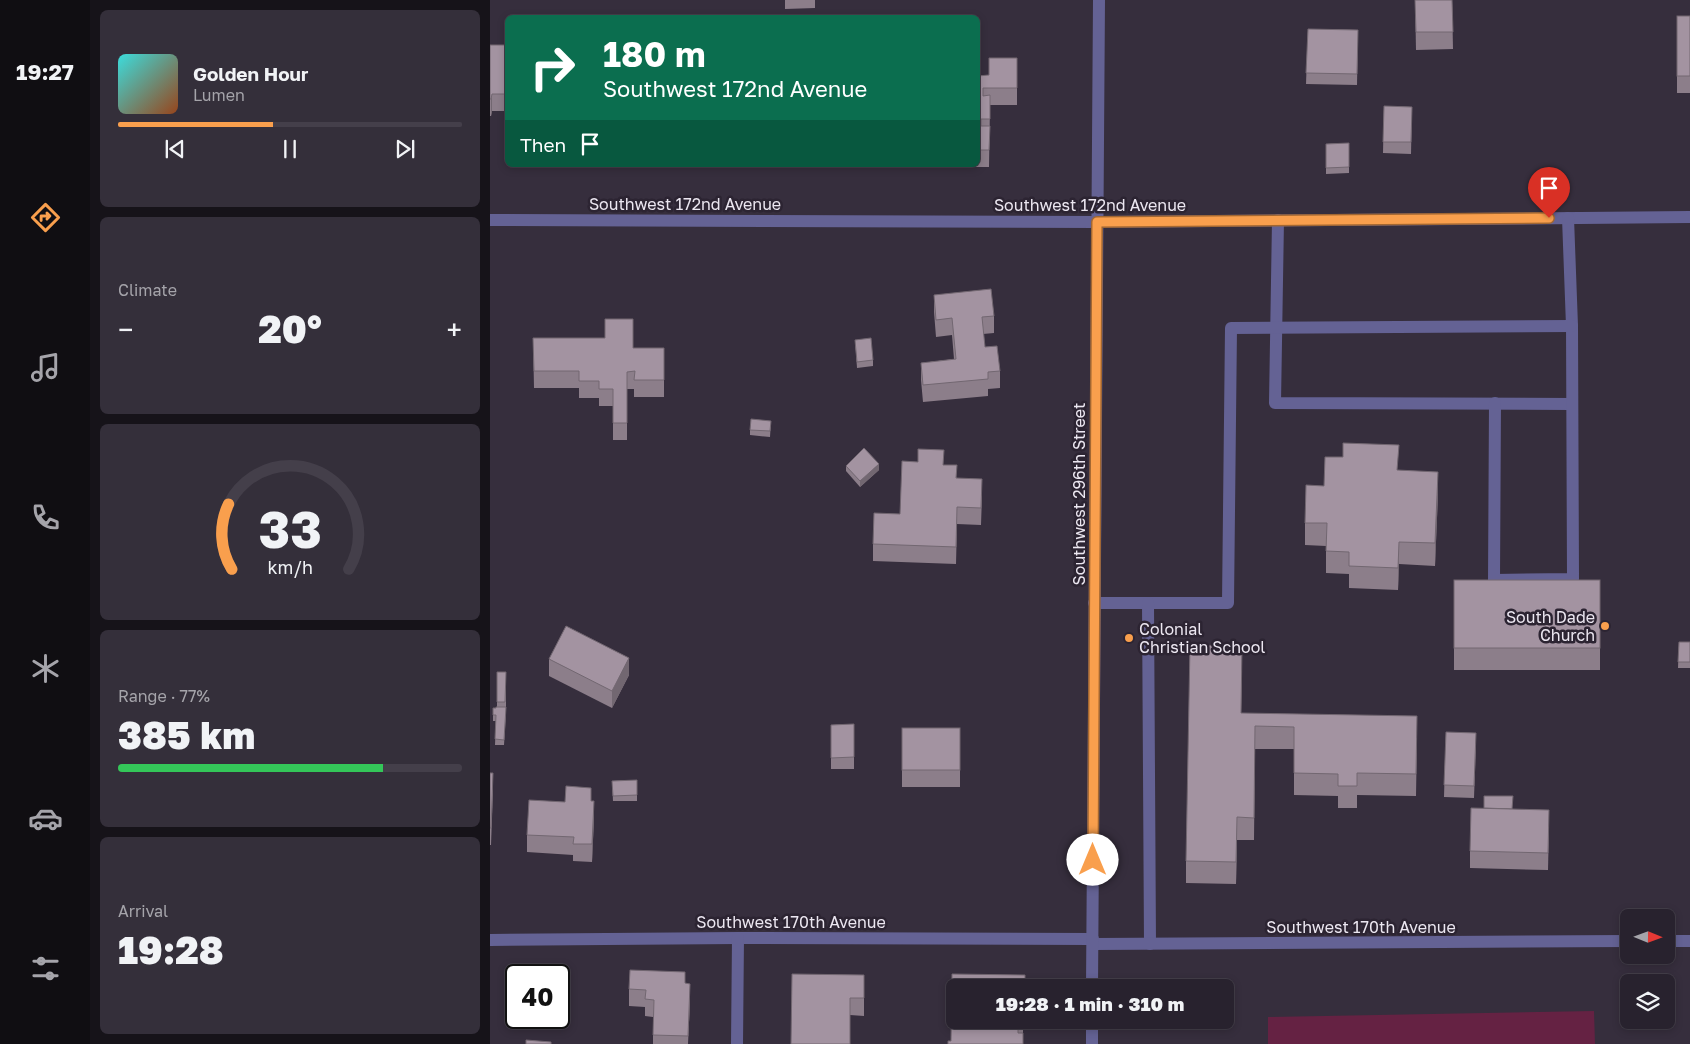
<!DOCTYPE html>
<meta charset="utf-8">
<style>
:root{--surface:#28222e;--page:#342f3a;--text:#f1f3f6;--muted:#a5a4aa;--line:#443f4a;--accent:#f99f4d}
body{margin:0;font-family:"Golos Text",sans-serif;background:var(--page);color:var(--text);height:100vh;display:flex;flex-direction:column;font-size:19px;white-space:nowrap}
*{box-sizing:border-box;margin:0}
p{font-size:16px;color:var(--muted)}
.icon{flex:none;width:28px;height:28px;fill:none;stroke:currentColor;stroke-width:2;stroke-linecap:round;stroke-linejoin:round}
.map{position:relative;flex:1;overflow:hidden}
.sheet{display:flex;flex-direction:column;gap:10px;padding:10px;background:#161319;width:400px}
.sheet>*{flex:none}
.banner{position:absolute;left:15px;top:15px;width:475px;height:152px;border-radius:8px;box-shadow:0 2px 8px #0003,0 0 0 1px var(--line);background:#0b6e4f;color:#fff;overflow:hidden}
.needle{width:32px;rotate:91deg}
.tools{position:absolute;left:1130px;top:909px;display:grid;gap:10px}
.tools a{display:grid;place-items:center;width:55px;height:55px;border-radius:8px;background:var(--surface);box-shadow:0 2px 8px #0003,0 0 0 1px var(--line);font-size:25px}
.speed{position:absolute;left:15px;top:964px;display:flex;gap:10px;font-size:25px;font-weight:700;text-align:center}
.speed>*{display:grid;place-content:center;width:65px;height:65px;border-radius:50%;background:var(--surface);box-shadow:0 2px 8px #0003,0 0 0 1px var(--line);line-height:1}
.speed .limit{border:2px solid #111;border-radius:8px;background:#fff;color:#111}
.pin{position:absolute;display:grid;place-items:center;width:42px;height:42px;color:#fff;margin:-51px -21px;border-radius:50% 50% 50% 0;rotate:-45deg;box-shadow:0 0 5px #0007}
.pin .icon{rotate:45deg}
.me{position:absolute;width:55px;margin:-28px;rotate:0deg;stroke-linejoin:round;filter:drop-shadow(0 0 4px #0008)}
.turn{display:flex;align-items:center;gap:18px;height:105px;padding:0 15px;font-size:22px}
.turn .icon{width:65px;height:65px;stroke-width:2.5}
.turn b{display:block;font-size:35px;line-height:42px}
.then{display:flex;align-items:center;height:48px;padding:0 15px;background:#0003;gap:10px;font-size:19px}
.big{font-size:38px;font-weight:800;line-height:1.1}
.sheet .tile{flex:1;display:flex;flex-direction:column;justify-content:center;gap:8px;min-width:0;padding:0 18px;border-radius:8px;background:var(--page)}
.sheet .dial{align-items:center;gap:0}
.dial svg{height:130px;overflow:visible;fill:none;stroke:var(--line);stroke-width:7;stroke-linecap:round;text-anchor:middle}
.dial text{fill:var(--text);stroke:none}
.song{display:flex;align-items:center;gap:15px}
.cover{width:60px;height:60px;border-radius:8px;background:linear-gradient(135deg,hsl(180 70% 55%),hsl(20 70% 35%))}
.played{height:5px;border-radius:2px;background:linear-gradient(90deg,var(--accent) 45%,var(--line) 45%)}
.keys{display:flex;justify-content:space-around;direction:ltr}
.heat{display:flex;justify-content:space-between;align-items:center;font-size:28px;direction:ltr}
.charge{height:8px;border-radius:4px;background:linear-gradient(90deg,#34c759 77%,var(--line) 0)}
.trip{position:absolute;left:456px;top:979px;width:288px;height:50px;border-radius:8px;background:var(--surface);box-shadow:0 2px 8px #0003,0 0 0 1px var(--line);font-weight:800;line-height:50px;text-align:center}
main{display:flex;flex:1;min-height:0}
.tab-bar{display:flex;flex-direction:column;width:90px;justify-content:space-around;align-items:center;background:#100e12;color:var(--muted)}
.tab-bar .icon{width:35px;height:35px}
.tab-bar .active{color:var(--accent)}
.tab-bar b{font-size:22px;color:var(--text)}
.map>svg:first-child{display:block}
.green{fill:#652243}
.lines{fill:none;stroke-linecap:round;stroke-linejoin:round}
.minor{stroke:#646294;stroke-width:12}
.wall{fill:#8c7e8a}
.shaded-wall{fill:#726771}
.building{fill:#a393a1;stroke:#726771}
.route-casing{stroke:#a26732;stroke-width:12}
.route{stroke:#f99f4d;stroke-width:9}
.poi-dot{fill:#f99f4d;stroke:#2c2432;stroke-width:2}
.labels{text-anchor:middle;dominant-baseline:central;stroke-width:5;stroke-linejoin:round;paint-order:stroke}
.street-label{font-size:16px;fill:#ece7f1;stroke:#2c2432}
.poi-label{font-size:16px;fill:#ece7f1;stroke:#2c2432;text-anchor:end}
</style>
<main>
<nav class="tab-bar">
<b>19:27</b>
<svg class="icon active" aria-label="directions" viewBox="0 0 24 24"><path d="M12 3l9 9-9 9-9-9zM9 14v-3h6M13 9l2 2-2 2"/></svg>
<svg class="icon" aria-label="music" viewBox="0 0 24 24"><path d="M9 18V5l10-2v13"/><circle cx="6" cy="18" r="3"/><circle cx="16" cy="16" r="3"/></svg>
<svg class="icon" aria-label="phone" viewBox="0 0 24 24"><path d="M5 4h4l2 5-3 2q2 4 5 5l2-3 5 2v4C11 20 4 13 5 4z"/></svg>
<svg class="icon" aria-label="climate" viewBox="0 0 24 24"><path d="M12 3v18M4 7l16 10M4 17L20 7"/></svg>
<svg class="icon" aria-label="car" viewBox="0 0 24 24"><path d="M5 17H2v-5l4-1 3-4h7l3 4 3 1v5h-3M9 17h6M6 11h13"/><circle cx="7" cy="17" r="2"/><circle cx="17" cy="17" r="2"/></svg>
<svg class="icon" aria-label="filters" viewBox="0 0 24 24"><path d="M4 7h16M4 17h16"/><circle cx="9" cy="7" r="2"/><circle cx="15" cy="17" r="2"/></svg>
</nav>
<section class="sheet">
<div class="tile">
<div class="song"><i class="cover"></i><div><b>Golden Hour</b><p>Lumen</p></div></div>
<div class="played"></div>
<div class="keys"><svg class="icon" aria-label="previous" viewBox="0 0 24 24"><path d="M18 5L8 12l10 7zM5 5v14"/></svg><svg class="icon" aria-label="pause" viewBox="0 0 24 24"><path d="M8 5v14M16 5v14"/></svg><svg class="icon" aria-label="next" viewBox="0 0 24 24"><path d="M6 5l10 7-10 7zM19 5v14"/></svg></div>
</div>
<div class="tile"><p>Climate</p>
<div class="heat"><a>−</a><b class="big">20°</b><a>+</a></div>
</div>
<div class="tile dial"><svg viewBox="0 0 100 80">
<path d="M14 69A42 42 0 1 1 86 69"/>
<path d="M14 69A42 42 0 0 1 12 29" stroke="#f99f4d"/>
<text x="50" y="56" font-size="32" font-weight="700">33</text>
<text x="50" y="72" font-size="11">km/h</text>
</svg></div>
<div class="tile"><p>Range · 77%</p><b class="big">385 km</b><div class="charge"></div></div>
<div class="tile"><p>Arrival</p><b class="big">19:28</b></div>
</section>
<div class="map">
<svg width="1200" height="1044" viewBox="0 0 1200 1044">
<rect width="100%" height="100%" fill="#362e3d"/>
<path class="green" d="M1104,1011L1105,1044H778V1017Z"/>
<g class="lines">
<g class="minor">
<path d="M0,220L607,222L1200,217"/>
<path d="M788,220L785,403L1082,404"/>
<path d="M1005,403L1004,580L1083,579L1082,326L1078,218"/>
<path d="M604,603H738L741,328L1082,326"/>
<path d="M658,603L660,944"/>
<path d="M0,940L248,938L603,939"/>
<path d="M1176,941H1200"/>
<path d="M603,944L1139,941"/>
<path d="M602,988L609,0"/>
<path d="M247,1044L248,938"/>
<path d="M602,1044V1020"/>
</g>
</g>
<g class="wall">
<path d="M295,0H325V8L295,9Z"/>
<path d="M925,0H962L963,49L926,50Z"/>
<rect x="1187" y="16" width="13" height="77"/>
<path d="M818,29L868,30L867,85L816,84Z"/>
<path d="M0,45H18V111H2L1,116H0Z"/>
<path d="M527,58V105H500L499,167H454V165H488V76L499,75Z"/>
<path d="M894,106L922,107L921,154L893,153Z"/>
<path d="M859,143V173L836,174V144Z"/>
<path d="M444,295L504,316V333L493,334L495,347L510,371V388L498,389V396L433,402L431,380V363L464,359L462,335L446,337L444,312Z"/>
<path d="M43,338L143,348H174V397H144V389H137V440H123V406H109V398H89V388H44Z"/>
<path d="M365,340L383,360V366L367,368Z"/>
<path d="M281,421L280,437L260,435V430Z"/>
<path d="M454,465L467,478L492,496L491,525L467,524L466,564L383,561V544Z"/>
<path d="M356,466L389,470L370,487L356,471Z"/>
<path d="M908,470L948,494L945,566L909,564L908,590L859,588V574L836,573V546L815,545V523L834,486Z"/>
<rect x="964" y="580" width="146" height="90"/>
<path d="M1189,642H1200V668H1188Z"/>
<path d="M59,659L139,675L122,708L59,676Z"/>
<path d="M752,669L751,713L927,738L926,796L867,795V808H848V796L804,795V749H765L764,840H747L746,884L696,883V861Z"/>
<path d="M7,672H16V713L14,745H5L6,721H3V708H6L7,707Z"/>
<path d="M364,724V769H341V725Z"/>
<rect x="412" y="728" width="58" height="59"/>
<path d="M956,732L986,744L984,798L954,797Z"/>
<path d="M0,773L3,791L1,845H0Z"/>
<path d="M147,780V801H123L122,781Z"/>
<path d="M101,801L104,818L102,862L83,861V855L37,852V835L75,802Z"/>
<path d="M1022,809L1059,827L1058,870L980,868V851Z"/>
<path d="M374,975V1016L360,1015L301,1044Z"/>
<path d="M195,983L200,1001L198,1044H163V1017L155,1016V1007L139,1006V989Z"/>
<path d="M465,1020H535V1024H533V1044L461,1041Z"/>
</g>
<g class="shaded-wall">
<path d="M2,94V111L1,116V99Z"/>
<path d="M389,464V470L370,487V481Z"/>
<path d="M948,472V494L945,566V543Z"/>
<path d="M909,542V564L908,590V568Z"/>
<path d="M139,658V675L122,708V691Z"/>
<path d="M104,801V818L102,862V844Z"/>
<path d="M747,817V840L746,884V862Z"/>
<path d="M200,984V1001L198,1044Z"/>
</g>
<g class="building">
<path d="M925,0H962L963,32H926Z"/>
<path d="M93,15L106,16V18H93Z"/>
<rect x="1187" y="16" width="13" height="60"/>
<path d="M818,29L868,30L867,74L816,73Z"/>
<path d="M0,45H18V94H2L1,99H0Z"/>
<path d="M499,58H527V88H493V96L500,95V119H491V126H500L499,150H488V76L499,75Z"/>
<path d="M894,106L922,107L921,142H893Z"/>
<path d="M859,143V167L836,168V144Z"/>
<path d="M501,289L504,316L492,317L495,347L507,346L510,371L498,372V379L433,385L431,363L466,359L462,318L446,320L444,295Z"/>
<path d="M115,319H143V348H174V380H144L145,371L137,372V423H123V389H109V381H89V371H44L43,338H115Z"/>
<path d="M381,338L383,360L367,362L365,340Z"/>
<path d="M261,419L281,421L280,431L260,430Z"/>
<path d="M853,443L909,445L907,470L948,472L945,543L909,542L908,568L859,566V552L836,551L837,523H815L816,485L834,486L835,457H853Z"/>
<path d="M374,448L389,464L370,481L356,466Z"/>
<path d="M428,449L454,450L453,465H467L466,478L492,479L491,508L467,507L466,547L383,544L384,513L410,514L412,461L428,462Z"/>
<rect x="964" y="580" width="146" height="68"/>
<path d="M76,626L139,658L122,691L59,659Z"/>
<path d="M1189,642H1200V662H1188Z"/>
<path d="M700,645L752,646L751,713L927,716L926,774L867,773V786H848V774L804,773V727L765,726L764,818L747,817L746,862L696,861Z"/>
<path d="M7,672H16L15,702H7Z"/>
<path d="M6,707H16L14,740L5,739L6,715H3V708H6Z"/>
<path d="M364,724V757L341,758V725Z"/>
<rect x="412" y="728" width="58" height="42"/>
<path d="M956,732L986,733L984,786L954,785Z"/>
<path d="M0,773H3L1,828H0Z"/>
<path d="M147,780V795L123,796L122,781Z"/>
<path d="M76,786L101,788V801H104L102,844H83L84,837L37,835L39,800L75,802Z"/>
<path d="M994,796H1023L1022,809L994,808Z"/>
<path d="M981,808L1059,810L1058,853L980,851Z"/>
<path d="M140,970L195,972V983L200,984L198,1036L163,1035L164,1000L155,999L156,990L139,989Z"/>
<path d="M302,974L374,975V998H360V1044H301Z"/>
<path d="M462,974L535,975V988H465V1020H533V1029H528V1033H533V1044H458V1041H461Z"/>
<path d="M36,1040L61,1042V1044H36Z"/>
</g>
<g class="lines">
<g class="route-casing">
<path id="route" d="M603,860L607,222L1059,218"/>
</g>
<use href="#route" class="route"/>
</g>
<g class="poi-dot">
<circle cx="1115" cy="626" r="5"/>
<circle cx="639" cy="638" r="5"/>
</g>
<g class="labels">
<g class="street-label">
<text x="195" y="204">Southwest 172nd Avenue</text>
<text x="600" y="205">Southwest 172nd Avenue</text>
<text transform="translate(589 494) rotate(-90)">Southwest 296th Street</text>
<text x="301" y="922">Southwest 170th Avenue</text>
<text x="871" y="927">Southwest 170th Avenue</text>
</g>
<g class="poi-label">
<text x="1105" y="617">South Dade<tspan x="1105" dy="18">Church</tspan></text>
<text x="649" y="629" text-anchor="start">Colonial<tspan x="649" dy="18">Christian School</tspan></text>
</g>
</g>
</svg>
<div class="tools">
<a><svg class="needle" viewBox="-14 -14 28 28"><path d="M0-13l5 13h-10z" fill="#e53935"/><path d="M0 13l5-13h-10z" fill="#a5a4aa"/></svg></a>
<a><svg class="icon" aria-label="layers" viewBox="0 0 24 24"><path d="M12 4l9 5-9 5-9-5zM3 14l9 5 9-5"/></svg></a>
</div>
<div class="speed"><div class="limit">40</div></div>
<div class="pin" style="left:1059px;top:218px;background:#d93025"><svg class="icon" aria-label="arrive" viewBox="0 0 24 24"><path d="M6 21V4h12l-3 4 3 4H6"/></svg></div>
<svg class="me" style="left:603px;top:860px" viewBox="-20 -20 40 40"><circle r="19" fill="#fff"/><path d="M0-13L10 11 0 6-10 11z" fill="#f99f4d"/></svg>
<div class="trip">19:28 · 1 min · 310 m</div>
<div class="banner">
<div class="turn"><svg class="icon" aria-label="right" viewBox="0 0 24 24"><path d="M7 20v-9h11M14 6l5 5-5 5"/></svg><div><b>180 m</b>Southwest 172nd Avenue</div></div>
<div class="then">Then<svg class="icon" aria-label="arrive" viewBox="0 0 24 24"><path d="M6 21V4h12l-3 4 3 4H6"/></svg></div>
</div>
</div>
</main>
